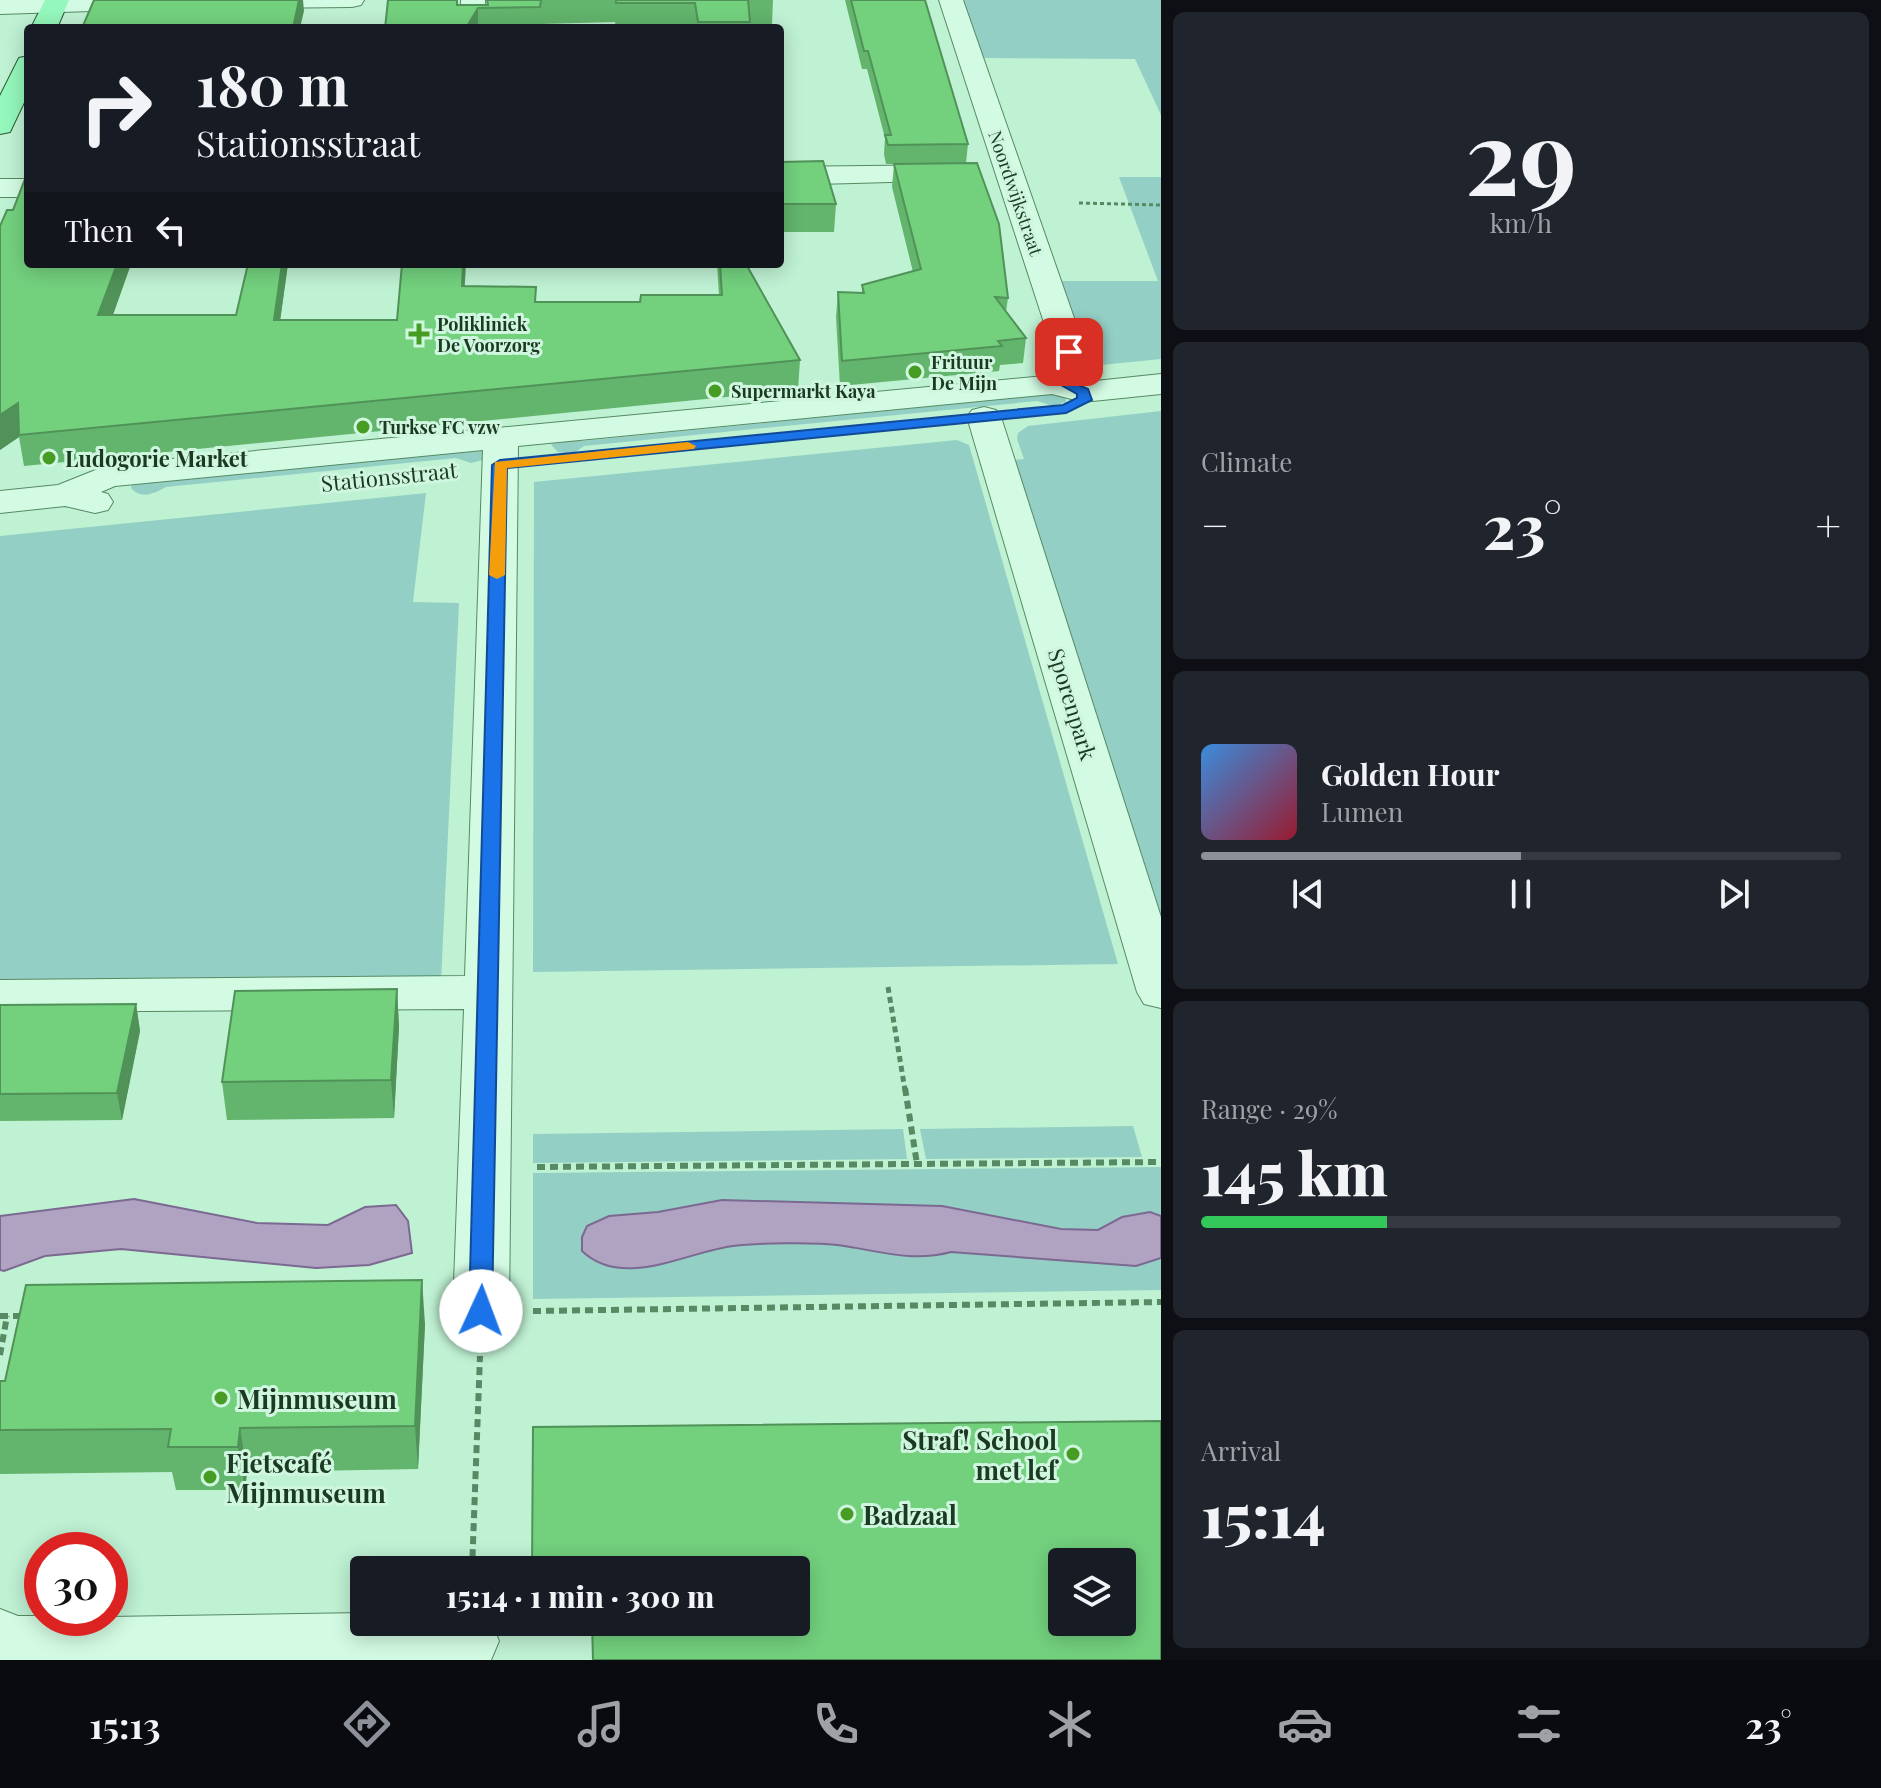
<!DOCTYPE html>
<meta charset="utf-8">
<style>
:root{--surface:#171b24;--page:#20242c;--text:#f1f3f6;--muted:#9ea1a6;--line:#363941;--accent:#8c9099}
body{margin:0;font-family:"Playfair Display",serif;background:var(--page);color:var(--text);height:100vh;display:flex;flex-direction:column;font-size:30px;white-space:nowrap}
*{box-sizing:border-box;margin:0}
p{font-size:26px;color:var(--muted)}
.icon{flex:none;width:44px;height:44px;fill:none;stroke:currentColor;stroke-width:2;stroke-linecap:round;stroke-linejoin:round}
.map{position:relative;flex:1;overflow:hidden}
.sheet{display:flex;flex-direction:column;gap:12px;padding:12px;background:#0d0f14;width:720px}
.sheet>*{flex:none}
.top-card{position:absolute;left:24px;top:24px;width:760px;height:244px;border-radius:8px;box-shadow:0 4px 20px #0003;background:#171b24;color:var(--text);overflow:hidden}
.controls{position:absolute;left:1048px;top:1548px;display:grid;gap:16px}
.controls a{display:grid;place-items:center;width:88px;height:88px;border-radius:8px;background:var(--surface);box-shadow:0 4px 20px #0003;font-size:40px}
.speed{position:absolute;left:24px;top:1532px;display:flex;gap:16px;font-size:40px;font-weight:700;text-align:center}
.speed>*{display:grid;place-content:center;width:104px;height:104px;border-radius:50%;background:var(--surface);box-shadow:0 4px 20px #0003;line-height:1}
.speed .limit{border:12px solid #d22;background:#fff;color:#111}
.pin{position:absolute;display:grid;place-items:center;width:68px;height:68px;color:#fff;margin:-34px;border-radius:16px;box-shadow:0 4px 12px #0006}
.me{position:absolute;width:88px;margin:-44px;rotate:2deg;stroke-linejoin:round;filter:drop-shadow(0 0 6px #0008)}
.turn{display:flex;align-items:center;gap:28px;height:168px;padding:0 40px;font-size:36px}
.turn .icon{width:104px;height:104px;stroke-width:2.5}
.turn b{display:block;font-size:56px;line-height:68px}
.then{display:flex;align-items:center;height:76px;padding:0 40px;background:#0003;gap:16px;font-size:30px}
.big{font-size:60px;font-weight:800;line-height:1.1}
.sheet .widget{flex:1;display:flex;flex-direction:column;justify-content:center;gap:12px;min-width:0;padding:0 28px;border-radius:12px;background:var(--page)}
.sheet .dial{align-items:center;gap:0}
.dial b{font-size:104px;line-height:1}
.song{display:flex;align-items:center;gap:24px}
.cover{width:96px;height:96px;border-radius:12px;background:linear-gradient(135deg,hsl(210 70% 55%),hsl(350 70% 35%))}
.played{height:8px;border-radius:4px;background:linear-gradient(90deg,var(--accent) 50%,var(--line) 50%)}
.keys{display:flex;justify-content:space-around;direction:ltr}
.heat{display:flex;justify-content:space-between;align-items:center;font-size:44px;direction:ltr}
.charge{height:12px;border-radius:6px;background:linear-gradient(90deg,#34c759 29%,var(--line) 0)}
.trip{position:absolute;left:350px;top:1556px;width:460px;height:80px;border-radius:8px;background:var(--surface);box-shadow:0 4px 20px #0003;font-weight:800;line-height:80px;text-align:center}
.menu{display:flex;height:128px;justify-content:space-around;align-items:center;background:#090b0e;color:var(--muted)}
.menu .icon{width:56px;height:56px}
.menu .selected{color:var(--accent)}
.menu b{font-size:36px;color:var(--text)}
main{display:flex;flex:1;min-height:0}
.map>svg:first-child{display:block}
.green{fill:#93cfc4}
.water{fill:#b0a3c2;stroke:#7b6991;stroke-width:2}
.lines{fill:none;stroke-linecap:round;stroke-linejoin:round}
.minor-casing{stroke:#568a63;stroke-width:2}
.major-casing{stroke:#2b5833;stroke-width:2}
.path-far2{stroke:#568a63;stroke-width:3;stroke-dasharray:4 3;stroke-linecap:butt}
.path-far1{stroke:#568a63;stroke-width:5;stroke-dasharray:6 4;stroke-linecap:butt}
.path{stroke:#568a63;stroke-width:6;stroke-dasharray:8 5;stroke-linecap:butt}
.minor{fill:#d3fbe3;fill-rule:evenodd}
.major{fill:#94f7bb;fill-rule:evenodd}
.wall{fill:#63b46c}
.shaded-wall{fill:#509258}
.building{fill:#73d17e;stroke:#509258;stroke-width:2;fill-rule:evenodd}
.route{fill:#1a73e8;stroke:#114b97;stroke-width:2}
.slow{fill:#f59e0b}
.poi-dot{fill:#479d23;stroke:#cff7e0;stroke-width:3}
.labels{text-anchor:middle;dominant-baseline:central;stroke-width:6;stroke-linejoin:round;paint-order:stroke}
.far-street-label{font-size:18px;fill:#1c3921;stroke:#cff7e0}
.far-poi-label{font-size:18px;font-weight:bold;fill:#1c3921;stroke:#cff7e0;text-anchor:start}
.poi-label{font-size:22px;font-weight:bold;fill:#1c3921;stroke:#cff7e0;text-anchor:start}
.street-label{font-size:22px;fill:#1c3921;stroke:#cff7e0}
.near-poi-label{font-size:26px;font-weight:bold;fill:#1c3921;stroke:#cff7e0;text-anchor:start}
</style>
<main>
<div class="map">
<svg width="1161" height="1660" viewBox="0 0 1161 1660">
<rect width="100%" height="100%" fill="#bff1d3"/>
<g class="green">
<path d="M964,0H1161V115L1135,59L983,58Z"/>
<path d="M1119,177H1161V359L1091,366L1062,281H1158Z"/>
<path d="M1042,389L1065,395L1066,402L1053,406L1037,401L584,446L573,454L558,452L551,445L567,436L582,441L1035,396Z"/>
<path d="M1161,411V922L1014,460L1024,459L1017,439L1018,433L1028,426Z"/>
<path d="M957,440L969,445L1118,964L533,972L534,482Z"/>
<path d="M465,445L485,450L483,460L471,463L456,458L166,487C155,493 141,500 131,488L132,484L151,476L165,481L455,453Z"/>
<path d="M426,493L413,602L459,603L441,981L0,982V536Z"/>
<path d="M1133,1126L1142,1157L926,1159L920,1129Z"/>
<path d="M903,1129L907,1159L533,1163V1134Z"/>
<path d="M1161,1167V1290L533,1299V1173Z"/>
</g>
<g class="water">
<path d="M134,1199L257,1223L328,1225L365,1207L396,1205L408,1221L412,1253L369,1265L316,1268L121,1249L45,1256L4,1271L0,1270V1216Z"/>
<path d="M722,1200L942,1206L1061,1229L1098,1230L1122,1217L1150,1212L1161,1216V1258L1136,1266L951,1252C910,1263 877,1250 837,1245C814,1242 756,1243 733,1246C686,1252 623,1290 582,1251V1237L587,1226L609,1216L658,1212Z"/>
</g>
<g class="lines">
<g class="minor-casing">
<g id="minor">
<path d="M0,0H164L165,2L162,7L153,9L0,14Z"/>
<path d="M230,0H364L361,5L352,7L242,8L233,6Z"/>
<path d="M461,0H485L486,28H460Z"/>
<path d="M939,0H963L1080,335L1091,369L1086,382L1161,374V394L1083,402L1052,394L518,446L509,1311L501,1326L481,1333L461,1326L453,1311L464,1009L0,1012V980L465,976L483,450L115,486L101,492L108,494L113,502L108,510L95,513L65,506L0,513V491L58,485L108,465L1055,375L1057,369L1048,335Z"/>
<path d="M954,165L964,168L968,174L964,180L780,185V167Z"/>
<rect x="0" y="179" width="28" height="18"/>
<path d="M984,407L996,410L1001,417L1161,917V1008L1144,1004L1137,992L967,417L972,410Z"/>
<path d="M0,1609L18,1616H42V1618L364,1613V1622H491L499,1641L491,1660H0Z"/>
</g>
</g>
<g class="major-casing">
<g id="major">
<path d="M45,0H69L57,28H31Z"/>
<path d="M28,56V94L10,132L0,134V96L19,58Z"/>
</g>
</g>
<path class="path-far2" d="M1079,203L1161,205"/>
<path class="path-far1" d="M888,987L905,1090"/>
<g class="path">
<path d="M905,1088L917,1164"/>
<path d="M537,1167L1161,1162"/>
<path d="M533,1311L1161,1302"/>
<path d="M0,1316H23"/>
<path d="M0,1355L7,1316"/>
<path d="M472,1570L480,1356"/>
</g>
<use href="#minor" class="minor"/>
<use href="#major" class="major"/>
</g>
<g class="wall">
<path d="M487,0H773L772,24H750V28H616L615,22L541,24V28H385L459,5H487Z"/>
<path d="M845,0H925L968,144L966,163L886,164L884,154L885,138L867,69H862Z"/>
<path d="M780,162L836,204L834,232H780Z"/>
<path d="M894,164L1008,298L1006,312L1026,338L1023,363L1000,365L999,371L840,386L836,317L838,292L862,293V285L913,272L892,187Z"/>
<path d="M13,210L28,264H131L113,315H236L288,264L280,320H397L465,286L536,287V302H640L719,295L717,264H746L800,360L798,390L24,466L19,437L0,450V226Z"/>
<path d="M397,989L399,1027L394,1118L227,1120L222,1082Z"/>
<path d="M136,1004L140,1031L122,1120L0,1121V1005Z"/>
<path d="M425,1324L418,1469L247,1472L245,1490H176L172,1472L0,1474V1381Z"/>
</g>
<g class="shaded-wall">
<path d="M299,0H303L304,11L300,28H293Z"/>
<path d="M478,8V28H466Z"/>
<path d="M117,264H131L102,345L98,315Z"/>
<path d="M282,264H288L276,350L274,320Z"/>
<path d="M463,264H466L463,315L462,286Z"/>
<path d="M18,403L19,437L0,450V415Z"/>
<path d="M397,989L399,1027L394,1118L391,1080Z"/>
<path d="M136,1004L140,1031L122,1120L117,1093Z"/>
<path d="M422,1280L425,1324L418,1469L415,1426Z"/>
<path d="M240,1428L247,1472L245,1490L238,1447Z"/>
</g>
<g class="building">
<path d="M94,0H299L293,28H82Z"/>
<path d="M388,0H457V5H488L487,0H541L540,7L478,8L466,28H385Z"/>
<path d="M616,0H748L750,22H698L695,3H616Z"/>
<path d="M851,0H925L968,144L888,145L885,135H891L868,51H864Z"/>
<path d="M823,161L836,204H780V162Z"/>
<path d="M977,163L999,224L1008,298L995,297L1026,338L998,341L1002,346L842,361L838,292L864,293L862,285L921,269L894,164Z"/>
<path d="M28,171V264H117L98,315H236L248,264H282L274,320H397L402,264H463L462,286L536,287L535,302H640L641,295H722L720,264H746L800,360L19,435L18,403L0,415V226L7,210H13Z"/>
<path d="M397,989L391,1080L222,1082L235,991Z"/>
<path d="M136,1004L117,1093L0,1094V1005Z"/>
<path d="M422,1280L415,1426L240,1428L238,1447H168L171,1429L0,1430V1381H5L26,1285Z"/>
<path d="M1161,1421V1660H593L592,1622H796V1570H532L533,1427ZM1062,1562H1122V1622H1062Z"/>
</g>
<path class="route" d="M1069,348L1076,352L1081,369L1076,384L1088,389L1092,400L1066,413L507,468L492,1311L489,1318L481,1320L473,1318L469,1311L492,465L500,460L1063,405L1077,398V394L1061,385L1067,369L1062,352Z"/>
<path class="slow" d="M688,442L696,446L694,449L507,468L505,575L497,579L489,575L495,462Z"/>
<g class="poi-dot">
<path d="M415 322h8v8h8v8h-8v8h-8v-8h-8v-8h8z"/>
<circle cx="915" cy="372" r="8"/>
<circle cx="715" cy="391" r="8"/>
<circle cx="363" cy="427" r="8"/>
<circle cx="49" cy="458" r="8"/>
<circle cx="221" cy="1398" r="8"/>
<circle cx="1073" cy="1454" r="8"/>
<circle cx="210" cy="1477" r="8"/>
<circle cx="847" cy="1514" r="8"/>
</g>
<g class="labels">
<g class="far-street-label">
<text transform="translate(1016 193) rotate(71)">Noordwijkstraat</text>
</g>
<g class="far-poi-label">
<text x="437" y="324">Polikliniek<tspan x="437" dy="21">De Voorzorg</tspan></text>
<text x="931" y="362">Frituur<tspan x="931" dy="21">De Mijn</tspan></text>
<text x="731" y="391">Supermarkt Kaya</text>
<text x="379" y="427">Turkse FC vzw</text>
</g>
<g class="poi-label">
<text x="65" y="458">Ludogorie Market</text>
</g>
<g class="street-label">
<text transform="translate(389 476) rotate(-6)">Stationsstraat</text>
<text transform="translate(1073 704) rotate(73)">Sporenpark</text>
</g>
<g class="near-poi-label">
<text x="237" y="1398">Mijnmuseum</text>
<text x="1057" y="1439" text-anchor="end">Straf! School<tspan x="1057" dy="30">met lef</tspan></text>
<text x="226" y="1462">Fietscafé<tspan x="226" dy="30">Mijnmuseum</tspan></text>
<text x="863" y="1514">Badzaal</text>
</g>
</g>
</svg>
<div class="controls">
<a><svg class="icon" aria-label="layers" viewBox="0 0 24 24"><path d="M12 4l9 5-9 5-9-5zM3 14l9 5 9-5"/></svg></a>
</div>
<div class="speed"><div class="limit">30</div></div>
<div class="pin" style="left:1069px;top:352px;background:#d93025"><svg class="icon" aria-label="arrive" viewBox="0 0 24 24"><path d="M6 21V4h12l-3 4 3 4H6"/></svg></div>
<svg class="me" style="left:481px;top:1311px" viewBox="-20 -20 40 40"><circle r="19" fill="#fff"/><path d="M0-13L10 11 0 6-10 11z" fill="#1a73e8"/></svg>
<div class="trip">15:14 · 1 min · 300 m</div>
<div class="top-card">
<div class="turn"><svg class="icon" aria-label="right" viewBox="0 0 24 24"><path d="M7 20v-9h11M14 6l5 5-5 5"/></svg><div><b>180 m</b>Stationsstraat</div></div>
<div class="then">Then<svg class="icon" aria-label="left" viewBox="0 0 24 24"><path d="M17 20v-9H6M10 6l-5 5 5 5"/></svg></div>
</div>
</div>
<section class="sheet">
<div class="widget dial"><b>29</b><p>km/h</p></div>
<div class="widget"><p>Climate</p>
<div class="heat"><a>−</a><b class="big">23°</b><a>+</a></div>
</div>
<div class="widget">
<div class="song"><i class="cover"></i><div><b>Golden Hour</b><p>Lumen</p></div></div>
<div class="played"></div>
<div class="keys"><svg class="icon" aria-label="previous" viewBox="0 0 24 24"><path d="M18 5L8 12l10 7zM5 5v14"/></svg><svg class="icon" aria-label="pause" viewBox="0 0 24 24"><path d="M8 5v14M16 5v14"/></svg><svg class="icon" aria-label="next" viewBox="0 0 24 24"><path d="M6 5l10 7-10 7zM19 5v14"/></svg></div>
</div>
<div class="widget"><p>Range · 29%</p><b class="big">145 km</b><div class="charge"></div></div>
<div class="widget"><p>Arrival</p><b class="big">15:14</b></div>
</section>
</main>
<nav class="menu">
<b>15:13</b>
<svg class="icon selected" aria-label="directions" viewBox="0 0 24 24"><path d="M12 3l9 9-9 9-9-9zM9 14v-3h6M13 9l2 2-2 2"/></svg>
<svg class="icon" aria-label="music" viewBox="0 0 24 24"><path d="M9 18V5l10-2v13"/><circle cx="6" cy="18" r="3"/><circle cx="16" cy="16" r="3"/></svg>
<svg class="icon" aria-label="phone" viewBox="0 0 24 24"><path d="M5 4h4l2 5-3 2q2 4 5 5l2-3 5 2v4C11 20 4 13 5 4z"/></svg>
<svg class="icon" aria-label="climate" viewBox="0 0 24 24"><path d="M12 3v18M4 7l16 10M4 17L20 7"/></svg>
<svg class="icon" aria-label="car" viewBox="0 0 24 24"><path d="M5 17H2v-5l4-1 3-4h7l3 4 3 1v5h-3M9 17h6M6 11h13"/><circle cx="7" cy="17" r="2"/><circle cx="17" cy="17" r="2"/></svg>
<svg class="icon" aria-label="filters" viewBox="0 0 24 24"><path d="M4 7h16M4 17h16"/><circle cx="9" cy="7" r="2"/><circle cx="15" cy="17" r="2"/></svg>
<b>23°</b>
</nav>
